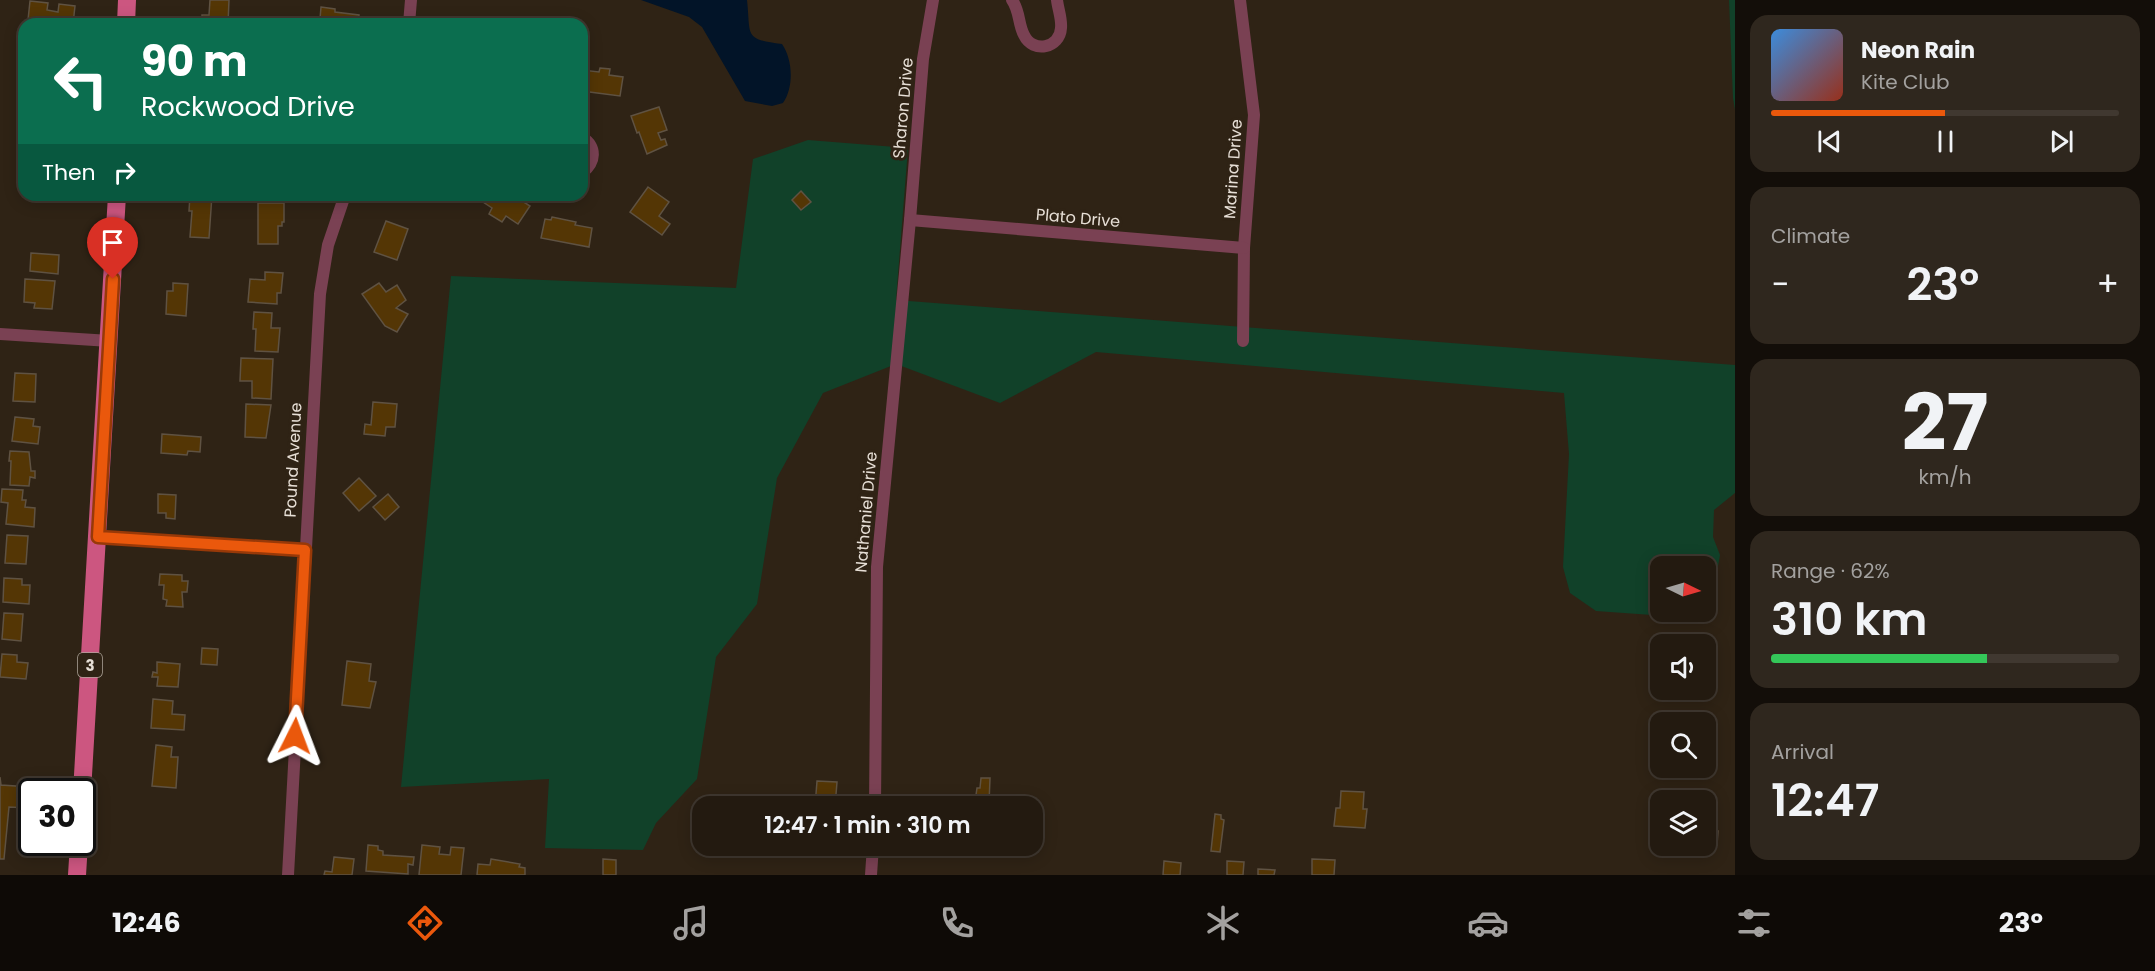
<!DOCTYPE html>
<meta charset="utf-8">
<style>
:root{--surface:#231a10;--page:#2f271e;--text:#f1f3f6;--muted:#a3a19f;--line:#403830;--accent:#ea580c}
body{margin:0;font-family:Poppins,sans-serif;background:var(--page);color:var(--text);height:100vh;display:flex;flex-direction:column;font-size:22px;white-space:nowrap}
*{box-sizing:border-box;margin:0}
p{font-size:20px;color:var(--muted)}
.icon{flex:none;width:33px;height:33px;fill:none;stroke:currentColor;stroke-width:2;stroke-linecap:round;stroke-linejoin:round}
.map{position:relative;flex:1;overflow:hidden}
.details{display:flex;flex-direction:column;gap:15px;padding:15px;background:#130e09;width:420px}
.details>*{flex:none}
.top-card{position:absolute;left:18px;top:18px;width:570px;height:183px;border-radius:18px;box-shadow:0 3px 15px #0003,0 0 0 2px var(--line);background:#0b6e4f;color:#fff;overflow:hidden}
.needle{width:39px;rotate:95deg}
.buttons{position:absolute;left:1650px;top:556px;display:grid;gap:12px}
.buttons a{display:grid;place-items:center;width:66px;height:66px;border-radius:12px;background:var(--surface);box-shadow:0 3px 15px #0003,0 0 0 2px var(--line);font-size:30px}
.speed{position:absolute;left:18px;top:778px;display:flex;gap:12px;font-size:30px;font-weight:700;text-align:center}
.speed>*{display:grid;place-content:center;width:78px;height:78px;border-radius:50%;background:var(--surface);box-shadow:0 3px 15px #0003,0 0 0 2px var(--line);line-height:1}
.speed .limit{border:3px solid #111;border-radius:9px;background:#fff;color:#111}
.pin{position:absolute;display:grid;place-items:center;width:51px;height:51px;color:#fff;margin:-62px -26px;border-radius:50% 50% 50% 0;rotate:-45deg;box-shadow:0 0 6px #0007}
.pin .icon{rotate:45deg}
.me{position:absolute;width:66px;margin:-33px;rotate:3deg;stroke-linejoin:round;filter:drop-shadow(0 0 4px #0008)}
.turn{display:flex;align-items:center;gap:21px;height:126px;padding:0 24px;font-size:27px}
.turn .icon{width:78px;height:78px;stroke-width:2.5}
.turn b{display:block;font-size:42px;line-height:51px}
.then{display:flex;align-items:center;height:57px;padding:0 24px;background:#0003;gap:12px;font-size:22px}
.big{font-size:45px;font-weight:600;line-height:1.1}
.details .tile{flex:1;display:flex;flex-direction:column;justify-content:center;gap:9px;min-width:0;padding:0 21px;border-radius:18px;background:var(--page)}
.details .dial{align-items:center;gap:0}
.dial b{font-size:78px;line-height:1}
.song{display:flex;align-items:center;gap:18px}
.cover{width:72px;height:72px;border-radius:9px;background:linear-gradient(135deg,hsl(210 70% 55%),hsl(10 70% 35%))}
.played{height:6px;border-radius:3px;background:linear-gradient(90deg,var(--accent) 50%,var(--line) 50%)}
.keys{display:flex;justify-content:space-around;direction:ltr}
.heat{display:flex;justify-content:space-between;align-items:center;font-size:33px;direction:ltr}
.charge{height:9px;border-radius:4px;background:linear-gradient(90deg,#34c759 62%,var(--line) 0)}
.trip{position:absolute;left:692px;top:796px;width:351px;height:60px;border-radius:18px;background:var(--surface);box-shadow:0 3px 15px #0003,0 0 0 2px var(--line);font-weight:600;line-height:60px;text-align:center}
.tab-bar{display:flex;height:96px;justify-content:space-around;align-items:center;background:#0e0a06;color:var(--muted)}
.tab-bar .icon{width:42px;height:42px}
.tab-bar .on{color:var(--accent)}
.tab-bar b{font-size:27px;color:var(--text)}
main{display:flex;flex:1;min-height:0}
.map>svg:first-child{display:block}
.green{fill:#114129}
.water{fill:#021428}
.building{fill:#543605;stroke:#5f5242;stroke-width:1.5}
.lines{fill:none;stroke-linecap:round;stroke-linejoin:round}
.street{stroke:#7a4153;stroke-width:12}
.primary{stroke:#cc5680;stroke-width:18}
.route-casing{stroke:#983908;stroke-width:15}
.route{stroke:#ea580c;stroke-width:10}
.labels{text-anchor:middle;dominant-baseline:central;stroke-width:6;stroke-linejoin:round;paint-order:stroke}
.shield{fill:#2f2315;stroke:#b0a79c;stroke-width:1.5}
.shield-label{font-size:15px;font-weight:bold;fill:#e7dfd6}
.street-label{font-size:16px;fill:#e7dfd6;stroke:#2f2315}
</style>
<main>
<div class="map">
<svg width="1735" height="875" viewBox="0 0 1735 875">
<rect width="100%" height="100%" fill="#2f2315"/>
<g class="green">
<path d="M1729,0H1735V110L1733,98Z"/>
<path d="M808,140L908,148L896,300L1735,365V493L1714,510L1713,537L1720,555L1713,594L1706,603V567H1660V612H1699L1697,614L1666,616L1596,611L1570,593L1563,567L1569,454L1564,393L1096,352L1000,403L896,364L823,393L777,478L757,604L716,657L697,779L656,823L643,850L545,848L549,779L401,787L451,276L736,288L753,159Z"/>
</g>
<path class="water" d="M641,0H747C751,36 743,39 782,44C793,60 794,87 783,103L772,106L745,101L702,27L689,17Z"/>
<g class="building">
<path d="M210,0H229L228,24H202V15H209Z"/>
<path d="M30,1L48,3L47,10L58,12L59,4L75,6L73,24H43L44,21L28,20Z"/>
<path d="M321,7L335,9V12L359,15L358,24H334L324,22L323,24L314,23L315,19H320Z"/>
<path d="M600,68L610,69L609,75L623,77L620,96L582,91V70L599,72Z"/>
<path d="M659,107L667,130L658,133L661,140L665,139L667,145L647,154L639,132L637,133L631,116Z"/>
<path d="M648,187L669,202L659,216L670,224L662,235L630,212Z"/>
<path d="M801,191L811,202L801,210L792,200Z"/>
<path d="M190,195H212L209,238L190,237L192,211H189Z"/>
<path d="M484,195H509L514,199L516,197L530,206L518,224L506,216L502,222L489,214L492,208L480,200Z"/>
<path d="M258,203H284V222H282V226H278V244H258Z"/>
<path d="M552,217L576,222L575,225L592,228L589,247L541,238L545,219L551,220Z"/>
<path d="M386,221L408,229L397,260L374,252Z"/>
<path d="M31,253L59,255L58,274L30,271Z"/>
<path d="M265,272L283,273L281,293H277V304L248,302L250,279L265,280Z"/>
<path d="M25,279L55,281L52,309L34,308L35,303L24,302Z"/>
<path d="M173,283L188,284L186,316L166,314L167,291H173Z"/>
<path d="M379,283L386,292L397,285L406,300L396,308L408,314L397,332L385,326L362,294Z"/>
<path d="M254,312L272,313L271,328H280L278,352L255,351L256,329H253Z"/>
<path d="M241,358L273,359L271,399L252,398V381H240Z"/>
<path d="M15,373L36,374L35,402L13,401Z"/>
<path d="M373,402L397,404L395,427H386L385,436L364,434L365,424L371,425Z"/>
<path d="M246,404L271,405L266,438L245,437Z"/>
<path d="M15,417L34,419L33,426L40,427L38,444L12,441Z"/>
<path d="M162,434L201,437L200,452L188,451L187,455L161,453Z"/>
<path d="M10,451L29,452L31,471H35V478L30,477L29,486L10,485L11,461H9Z"/>
<path d="M359,478L376,496L359,511L343,493Z"/>
<path d="M2,489L23,490L22,500H26L25,507L35,508L34,527L6,524L8,503L1,502Z"/>
<path d="M158,494L176,495L175,519L166,518V513H158Z"/>
<path d="M388,494L399,507L385,520L373,507Z"/>
<path d="M7,535L28,536L26,564L5,563Z"/>
<path d="M160,574L182,575V581H188L187,592H182L183,607L166,606L167,600L163,599L164,585H159Z"/>
<path d="M4,578L22,579V585H30L29,604L3,602Z"/>
<path d="M4,613L23,614L21,641L2,639Z"/>
<path d="M202,648L218,649L217,665L201,664Z"/>
<path d="M2,654L17,655V662L28,663L26,679L0,677Z"/>
<path d="M347,661L371,664L369,681L376,682L370,708L342,705Z"/>
<path d="M157,662L180,664L178,687L157,686L158,677H152L153,672L157,673Z"/>
<path d="M153,699L173,701L172,714L185,715L184,730L151,728Z"/>
<path d="M156,745L172,747L171,757H178L176,788L152,786Z"/>
<path d="M0,777L1,785L31,787L29,808L9,807L4,859H0Z"/>
<path d="M981,778H990L989,804L981,803V795H976L977,788H980Z"/>
<path d="M817,781L837,782L835,807H815Z"/>
<path d="M1341,791L1364,792L1363,809H1367L1365,828L1334,826L1336,808H1340Z"/>
<path d="M1215,814L1221,815V819L1224,820L1220,852L1211,851Z"/>
<path d="M1706,831H1718L1717,845L1706,844Z"/>
<path d="M368,845L378,846V850L383,851V855L414,857L413,865L408,864V874L366,871Z"/>
<path d="M422,845L440,847L439,854L450,855L451,847L464,848L461,875H419Z"/>
<path d="M334,857L354,859L352,875H324L325,871L332,872Z"/>
<path d="M491,859L520,864L519,867L525,868V875H477L478,864L490,865Z"/>
<path d="M603,859L616,860V875H603Z"/>
<path d="M1312,859L1335,860L1334,875H1312Z"/>
<path d="M1164,861L1181,863L1180,875H1163Z"/>
<path d="M1227,861L1244,862L1243,875H1227Z"/>
<path d="M1258,869L1275,870L1274,875H1258Z"/>
</g>
<g class="lines">
<g class="street">
<path d="M1012,0C1020,11 1018,24 1024,35C1033,54 1060,48 1061,28C1062,19 1058,9 1057,0"/>
<path d="M1240,0L1254,115L1244,248L1243,341"/>
<path d="M409,24L411,0"/>
<path d="M582,137C597,147 596,162 582,173"/>
<path d="M910,220L1244,248"/>
<path d="M0,334L110,341"/>
<path d="M98,537L305,550"/>
<path d="M875,807L877,567L910,220L923,59L933,0"/>
<path d="M288,875L320,294L328,245L345,195"/>
<path d="M871,875L873,846"/>
</g>
<g class="primary">
<path d="M126,24L127,0"/>
<path d="M82,792L117,195"/>
<path d="M77,875L79,843"/>
</g>
</g>
<g class="lines">
<g class="route-casing">
<path id="route" d="M113,279L98,537L305,550L295,736"/>
</g>
<use href="#route" class="route"/>
</g>
<g class="labels">
<rect class="shield" x="78" y="653" width="24" height="24" rx="4.5"/>
<g class="shield-label">
<text x="90" y="665">3</text>
</g>
<g class="street-label">
<text transform="translate(903 108) rotate(-85)">Sharon Drive</text>
<text transform="translate(1233 169) rotate(-86)">Marina Drive</text>
<text transform="translate(1078 218) rotate(5)">Plato Drive</text>
<text transform="translate(293 460) rotate(-87)">Pound Avenue</text>
<text transform="translate(866 512) rotate(-85)">Nathaniel Drive</text>
</g>
</g>
</svg>
<div class="buttons">
<a><svg class="needle" viewBox="-14 -14 28 28"><path d="M0-13l5 13h-10z" fill="#e53935"/><path d="M0 13l5-13h-10z" fill="#a3a19f"/></svg></a>
<a><svg class="icon" aria-label="sound" viewBox="0 0 24 24"><path d="M4 9h4l5-4v14l-5-4H4zM17 9q2 3 0 6"/></svg></a>
<a><svg class="icon" aria-label="search" viewBox="0 0 24 24"><circle cx="10" cy="10" r="6"/><path d="M15 15l6 6"/></svg></a>
<a><svg class="icon" aria-label="layers" viewBox="0 0 24 24"><path d="M12 4l9 5-9 5-9-5zM3 14l9 5 9-5"/></svg></a>
</div>
<div class="speed"><div class="limit">30</div></div>
<div class="pin" style="left:113px;top:279px;background:#d93025"><svg class="icon" aria-label="arrive" viewBox="0 0 24 24"><path d="M6 21V4h12l-3 4 3 4H6"/></svg></div>
<svg class="me" style="left:295px;top:736px" viewBox="-20 -20 40 40"><path d="M0-17L14 15 0 8-14 15z" fill="#ea580c" stroke="#fff" stroke-width="4"/></svg>
<div class="trip">12:47 · 1 min · 310 m</div>
<div class="top-card">
<div class="turn"><svg class="icon" aria-label="left" viewBox="0 0 24 24"><path d="M17 20v-9H6M10 6l-5 5 5 5"/></svg><div><b>90 m</b>Rockwood Drive</div></div>
<div class="then">Then<svg class="icon" aria-label="right" viewBox="0 0 24 24"><path d="M7 20v-9h11M14 6l5 5-5 5"/></svg></div>
</div>
</div>
<section class="details">
<div class="tile">
<div class="song"><i class="cover"></i><div><b>Neon Rain</b><p>Kite Club</p></div></div>
<div class="played"></div>
<div class="keys"><svg class="icon" aria-label="previous" viewBox="0 0 24 24"><path d="M18 5L8 12l10 7zM5 5v14"/></svg><svg class="icon" aria-label="pause" viewBox="0 0 24 24"><path d="M8 5v14M16 5v14"/></svg><svg class="icon" aria-label="next" viewBox="0 0 24 24"><path d="M6 5l10 7-10 7zM19 5v14"/></svg></div>
</div>
<div class="tile"><p>Climate</p>
<div class="heat"><a>−</a><b class="big">23°</b><a>+</a></div>
</div>
<div class="tile dial"><b>27</b><p>km/h</p></div>
<div class="tile"><p>Range · 62%</p><b class="big">310 km</b><div class="charge"></div></div>
<div class="tile"><p>Arrival</p><b class="big">12:47</b></div>
</section>
</main>
<nav class="tab-bar">
<b>12:46</b>
<svg class="icon on" aria-label="directions" viewBox="0 0 24 24"><path d="M12 3l9 9-9 9-9-9zM9 14v-3h6M13 9l2 2-2 2"/></svg>
<svg class="icon" aria-label="music" viewBox="0 0 24 24"><path d="M9 18V5l10-2v13"/><circle cx="6" cy="18" r="3"/><circle cx="16" cy="16" r="3"/></svg>
<svg class="icon" aria-label="phone" viewBox="0 0 24 24"><path d="M5 4h4l2 5-3 2q2 4 5 5l2-3 5 2v4C11 20 4 13 5 4z"/></svg>
<svg class="icon" aria-label="climate" viewBox="0 0 24 24"><path d="M12 3v18M4 7l16 10M4 17L20 7"/></svg>
<svg class="icon" aria-label="car" viewBox="0 0 24 24"><path d="M5 17H2v-5l4-1 3-4h7l3 4 3 1v5h-3M9 17h6M6 11h13"/><circle cx="7" cy="17" r="2"/><circle cx="17" cy="17" r="2"/></svg>
<svg class="icon" aria-label="filters" viewBox="0 0 24 24"><path d="M4 7h16M4 17h16"/><circle cx="9" cy="7" r="2"/><circle cx="15" cy="17" r="2"/></svg>
<b>23°</b>
</nav>
